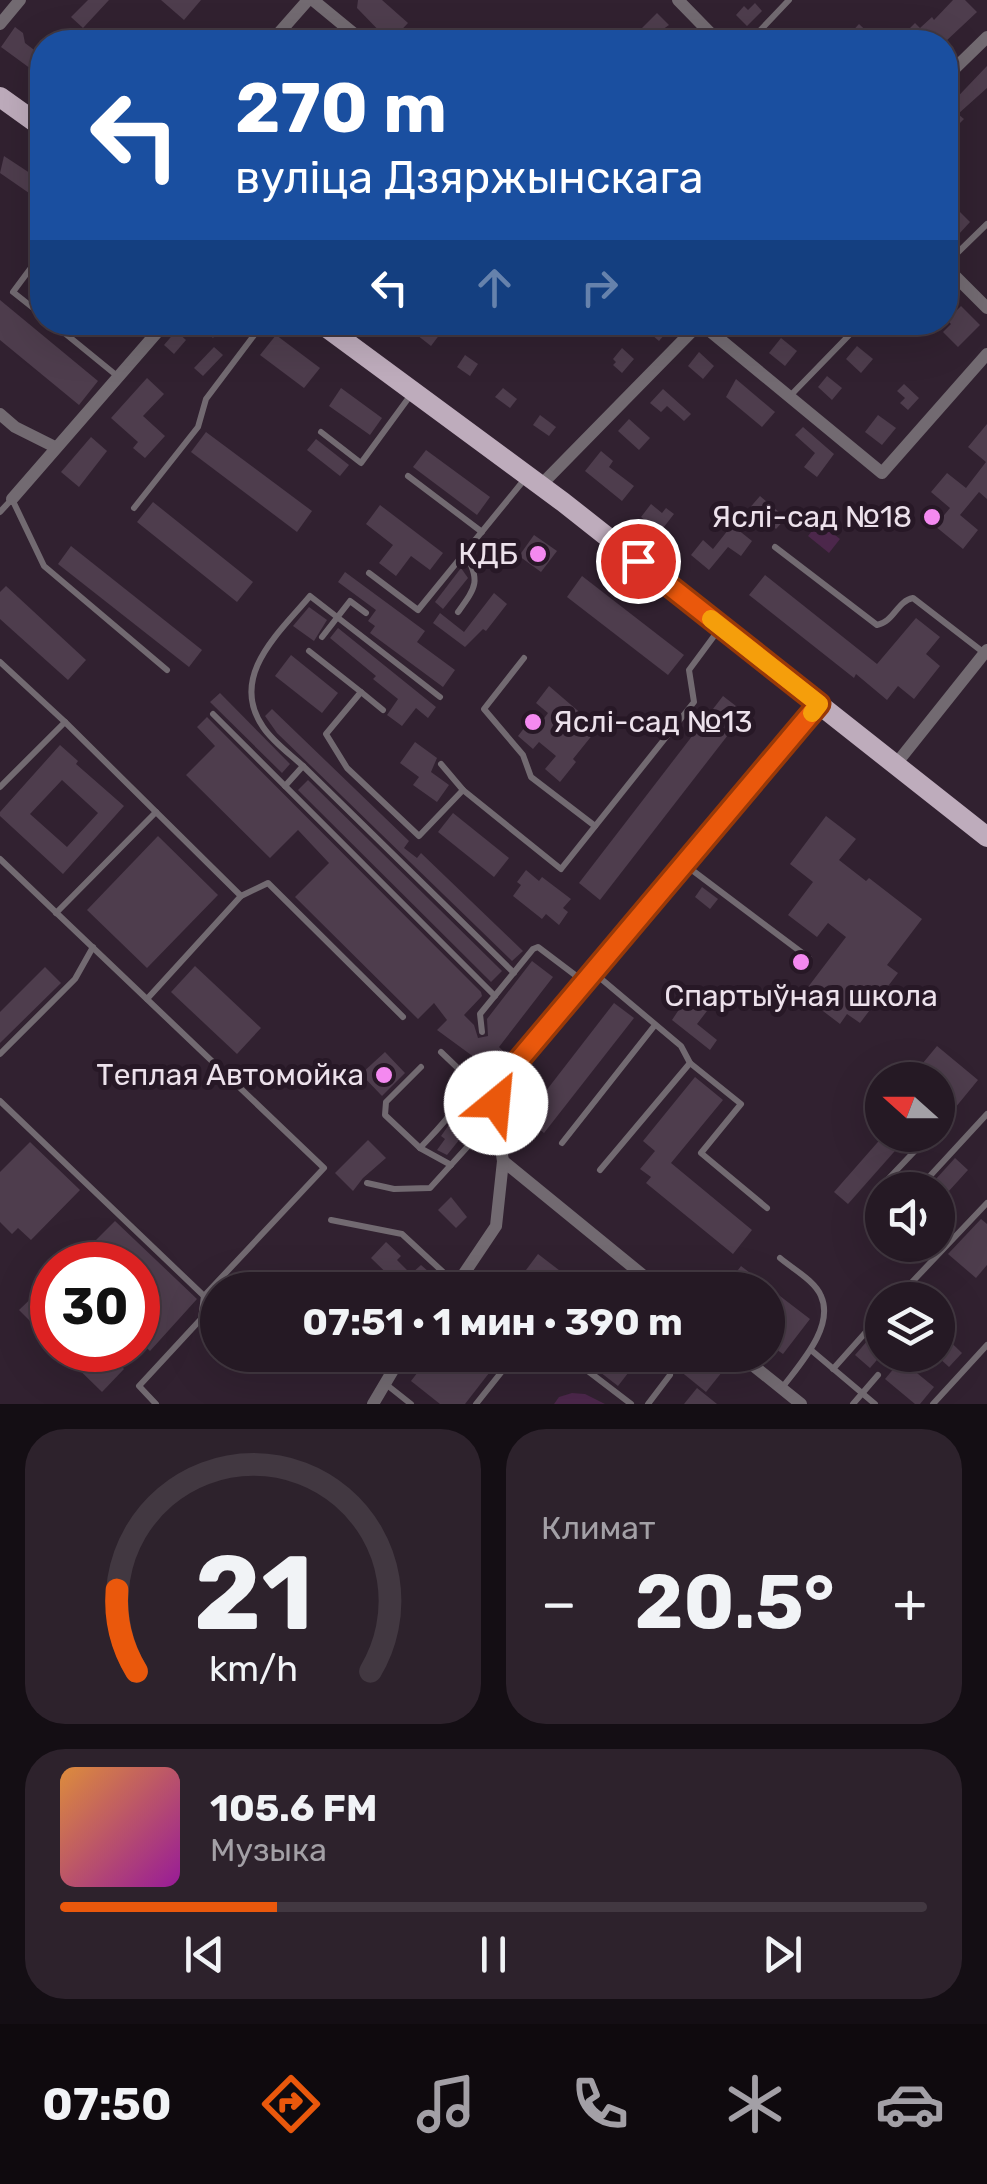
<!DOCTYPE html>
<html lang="ru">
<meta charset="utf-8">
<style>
:root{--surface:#251924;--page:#2d222c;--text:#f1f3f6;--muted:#a3a0a6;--line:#423841;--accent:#ea580c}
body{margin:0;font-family:Rubik,sans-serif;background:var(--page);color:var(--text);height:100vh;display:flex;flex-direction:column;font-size:38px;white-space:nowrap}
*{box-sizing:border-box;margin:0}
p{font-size:32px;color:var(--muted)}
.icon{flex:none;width:55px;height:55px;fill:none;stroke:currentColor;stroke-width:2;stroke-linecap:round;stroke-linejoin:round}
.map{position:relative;height:1404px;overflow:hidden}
.panel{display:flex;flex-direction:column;gap:25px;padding:25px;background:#140e14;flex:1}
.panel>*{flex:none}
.top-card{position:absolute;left:30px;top:30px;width:928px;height:305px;border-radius:40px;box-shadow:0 10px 40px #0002,0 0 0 2px var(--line);background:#1a4fa0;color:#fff;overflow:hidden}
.needle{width:65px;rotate:291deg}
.fabs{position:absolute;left:865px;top:1062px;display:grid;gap:20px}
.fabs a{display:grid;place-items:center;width:90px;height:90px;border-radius:50%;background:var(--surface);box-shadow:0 10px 40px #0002,0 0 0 2px var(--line);font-size:50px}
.speed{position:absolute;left:30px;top:1242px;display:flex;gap:20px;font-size:50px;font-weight:700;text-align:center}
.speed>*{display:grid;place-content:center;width:130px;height:130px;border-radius:50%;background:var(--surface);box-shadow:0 10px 40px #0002,0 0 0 2px var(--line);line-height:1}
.speed .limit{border:15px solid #d22;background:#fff;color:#111}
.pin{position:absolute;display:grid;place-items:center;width:85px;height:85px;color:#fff;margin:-42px;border:5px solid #fff;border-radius:50%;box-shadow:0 2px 10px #0007}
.me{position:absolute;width:110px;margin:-55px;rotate:28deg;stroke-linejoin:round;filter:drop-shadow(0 0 8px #0008)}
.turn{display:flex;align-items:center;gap:35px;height:210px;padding:0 40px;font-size:45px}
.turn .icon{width:130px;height:130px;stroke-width:2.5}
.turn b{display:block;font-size:70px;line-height:85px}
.lanes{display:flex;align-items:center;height:95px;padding:0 40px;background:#0003;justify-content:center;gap:50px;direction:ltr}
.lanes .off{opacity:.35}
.big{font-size:75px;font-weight:700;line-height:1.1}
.panel .widget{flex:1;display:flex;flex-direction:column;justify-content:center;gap:15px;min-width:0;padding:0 35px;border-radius:40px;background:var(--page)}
.panel .dial{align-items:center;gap:0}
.dial svg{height:260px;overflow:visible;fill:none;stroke:var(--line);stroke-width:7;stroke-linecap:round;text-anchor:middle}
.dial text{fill:var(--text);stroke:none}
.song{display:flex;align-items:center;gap:30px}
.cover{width:120px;height:120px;border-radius:15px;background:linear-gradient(135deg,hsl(30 70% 55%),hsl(300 70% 35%))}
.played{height:10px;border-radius:5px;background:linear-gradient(90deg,var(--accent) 25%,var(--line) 25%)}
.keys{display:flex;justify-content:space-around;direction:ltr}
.heat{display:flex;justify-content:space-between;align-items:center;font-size:55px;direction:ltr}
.panel .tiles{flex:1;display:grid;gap:25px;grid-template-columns:1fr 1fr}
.widget:last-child{grid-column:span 2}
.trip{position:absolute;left:200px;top:1272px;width:585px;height:100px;border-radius:50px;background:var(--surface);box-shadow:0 10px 40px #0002,0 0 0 2px var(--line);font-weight:700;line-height:100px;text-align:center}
.menu{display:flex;height:160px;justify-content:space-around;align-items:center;background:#0f0a0e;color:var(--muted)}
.menu .icon{width:70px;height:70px}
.menu .on{color:var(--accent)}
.menu b{font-size:45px;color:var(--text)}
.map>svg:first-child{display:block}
.green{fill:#4c274b}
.building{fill:#4e3d4d;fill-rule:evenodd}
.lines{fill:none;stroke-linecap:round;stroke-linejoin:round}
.lane{stroke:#726a71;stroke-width:6}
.street{stroke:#726a71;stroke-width:12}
.primary{stroke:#beacbc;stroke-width:20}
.route-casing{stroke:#983908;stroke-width:25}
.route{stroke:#ea580c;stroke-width:18}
.slow{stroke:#f59e0b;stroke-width:18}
.poi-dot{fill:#f489f0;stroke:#271826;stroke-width:4}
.labels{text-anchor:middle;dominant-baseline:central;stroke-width:10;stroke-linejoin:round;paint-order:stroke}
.poi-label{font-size:30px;fill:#ece1eb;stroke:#271826;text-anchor:end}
</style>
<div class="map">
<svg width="987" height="1404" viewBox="0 0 987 1404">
<rect width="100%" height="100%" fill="#312130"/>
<g class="green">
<path d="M819,522L840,539L829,553L808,536Z"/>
<path d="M572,1393L585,1394L605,1404H554L559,1397Z"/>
</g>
<g class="building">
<path d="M88,0H109L83,28L71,17Z"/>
<path d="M161,0H201L184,20Z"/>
<path d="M358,0H382L408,23L390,42L357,8Z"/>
<path d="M953,0H965L977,12L945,42H914L905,33L915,23L920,28L932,17L934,20Z"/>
<path d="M755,3L762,11L747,26L736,15L744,6L748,10Z"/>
<path d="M657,13L669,25L645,42L638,36L640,30Z"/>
<path d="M859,24L878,42H852L847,37Z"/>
<path d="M15,27L23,33L25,43L42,56V77L1,47Z"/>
<path d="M987,66V88L958,114L964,119L945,138V110Z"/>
<path d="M4,156L42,181V202L0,173Z"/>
<path d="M950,202L970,222L959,234L945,222V208Z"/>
<path d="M0,300L98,381L79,405L0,340Z"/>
<path d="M961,306L980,325L958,347L943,332L951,324L947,320Z"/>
<path d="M195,322H226L213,338Z"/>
<path d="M637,322H663L670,328L659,341Z"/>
<path d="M427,323L440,334L431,346L417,335Z"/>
<path d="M176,331L186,340L174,354L164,345Z"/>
<path d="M276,335L320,368L304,388L260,355Z"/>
<path d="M781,338L797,351L785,366L769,353Z"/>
<path d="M857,346L873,359L861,373L846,359Z"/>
<path d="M214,347L223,355L203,376L194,368Z"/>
<path d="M622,348L634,359L622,373L613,365L616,362L613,359Z"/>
<path d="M699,352L714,366L703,379L688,366Z"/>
<path d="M465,355L478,364L470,376L457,367Z"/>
<path d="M827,376L842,388L832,400L818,387Z"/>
<path d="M147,378L164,394L143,416L165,436L145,458L133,448L138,442L111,418Z"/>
<path d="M736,379L775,412L762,427L726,397Z"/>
<path d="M904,384L919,398L908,410L900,403L905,398L897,391Z"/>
<path d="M341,388L382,418L370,435L329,406Z"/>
<path d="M503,388L517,399L510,408L495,397Z"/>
<path d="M663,389L691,414L684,421L667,406L661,412L650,403Z"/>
<path d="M540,415L556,427L549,436L533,425Z"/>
<path d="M878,415L896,428L882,445L865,432Z"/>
<path d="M629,419L650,438L639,450L618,431Z"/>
<path d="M987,424V499L979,492L960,515L978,530L963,549L935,526L950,508L931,492L947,473L966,488L986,462L968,447Z"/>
<path d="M803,427L834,454L817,477L804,467L815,453L795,435Z"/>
<path d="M206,432L312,511L297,532L191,452Z"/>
<path d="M91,437L107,451L79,487L61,472Z"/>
<path d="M316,439L349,465L340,476L307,450Z"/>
<path d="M426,450L490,497L477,515L413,467Z"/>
<path d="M601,451L613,461L609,467L634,486L622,501L585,471Z"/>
<path d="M760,496L786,518L776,529L770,523L766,527L747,511Z"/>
<path d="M153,502L253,582L237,602L137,522Z"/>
<path d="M651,504L662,513L666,508L674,514L660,532L641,517Z"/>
<path d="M380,505L443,553L430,570L411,556L396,576L379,563L393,545L366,524Z"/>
<path d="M732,525L752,541L741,556L728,547L709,570L691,555L703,540L713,549Z"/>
<path d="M534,535L557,551L541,572L519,556Z"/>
<path d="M71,546L202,650L189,667L58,564Z"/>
<path d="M461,568L468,578L443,609L435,602Z"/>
<path d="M345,572L425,631L417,642L455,670L443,687L370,633L375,626L368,621L376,610L338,582Z"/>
<path d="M765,575L877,664L916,618L940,637L926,654L940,666L914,699L898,686L887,700L856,674L854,678L749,595Z"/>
<path d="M582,576L684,655L668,675L567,597Z"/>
<path d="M6,586L86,660L68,680L0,619V592Z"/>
<path d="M494,593L507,604L486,631L483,629L465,647L433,623L440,613L464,632Z"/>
<path d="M309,607L327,620L314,641L293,626Z"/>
<path d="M338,628L436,707L428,718L416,708L402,726L387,715L398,699L373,679L376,676L330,638Z"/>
<path d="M291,655L338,693L322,713L275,676Z"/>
<path d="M549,686L598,728L573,759L576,762L560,782L545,769L556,756L539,742L533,749L518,736L528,723L536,729L548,713L536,703Z"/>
<path d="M220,693L290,764L282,773L210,702Z"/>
<path d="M723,696L745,713L600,900L579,883Z"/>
<path d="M272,709L409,841L404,848L417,858L421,853L523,951L512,961L277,733L265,716Z"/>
<path d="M207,717L481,992L482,996L464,1015L474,1025L478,1038L488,1036L487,1019L532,961L553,977L499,1047L503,1051L493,1071L437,1030L447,1020L434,1003L418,1019L295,897L329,863L298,830L270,858L186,775L215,746L197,727Z"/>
<path d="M415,742L437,758L431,772L449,785L437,802L413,785L419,777L400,763Z"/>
<path d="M60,745L78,761L76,764L124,806L63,874L0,816V812ZM62,780L98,813L67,847L30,814Z"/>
<path d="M308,780L502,971L491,982L298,790Z"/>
<path d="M453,813L509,858L494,877L438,832Z"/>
<path d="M826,816L856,839L839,860L866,881L869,878L922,919L887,965L898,973L860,1023L847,1014L840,1024L802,995L846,937L828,923L817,937L788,915L813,882L790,864Z"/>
<path d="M158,836L218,895L147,968L87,910Z"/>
<path d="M526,870L539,881L542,877L571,899L563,908L568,912L559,925L546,914L542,919L513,896L521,885L517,882Z"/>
<path d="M702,887L718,899L710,909L695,897Z"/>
<path d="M195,966L261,1028L237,1054L171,992Z"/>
<path d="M45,967L61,983L0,1043V1012Z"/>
<path d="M688,996L707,1011L697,1024L717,1040L710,1050L672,1020Z"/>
<path d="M614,1003L634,1018L544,1133L525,1118Z"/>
<path d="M937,1046L978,1080L955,1108L938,1094V1080H920L913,1075Z"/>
<path d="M385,1052L405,1073L382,1096L361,1074Z"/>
<path d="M695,1077L723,1100L671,1163L752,1230L733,1254L646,1183L651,1177L640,1169L655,1151L643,1141Z"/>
<path d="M465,1102L480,1114L447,1155L437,1150L445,1139L441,1136Z"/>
<path d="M884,1135H909L848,1204L834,1192Z"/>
<path d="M368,1140L386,1158L363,1178L353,1191L335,1173Z"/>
<path d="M30,1142L80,1190L31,1240L18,1228L12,1234L0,1222V1172Z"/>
<path d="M955,1158L968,1170L938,1203V1190H926Z"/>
<path d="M451,1197L467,1217L456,1228L438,1210Z"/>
<path d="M981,1219L987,1224V1265L976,1278L948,1254Z"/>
<path d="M115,1221L197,1299L150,1351L138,1339V1265H71Z"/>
<path d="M386,1242L401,1256L397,1260L411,1274L421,1265L429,1272L411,1290H404L371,1258Z"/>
<path d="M538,1254L585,1290H511Z"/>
<path d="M741,1266L810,1319L783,1354L770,1345L778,1335L768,1326V1290H723Z"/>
<path d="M347,1271L367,1290H329Z"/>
<path d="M42,1288L52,1298V1343L19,1310Z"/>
<path d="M882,1324V1354L870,1368L855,1355Z"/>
<path d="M938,1330L962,1353L949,1367L938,1357Z"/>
<path d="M59,1350H105L124,1369L102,1392Z"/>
<path d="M431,1355H503L465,1404H440L411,1381Z"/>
<path d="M578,1355H642L618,1386Z"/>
<path d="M683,1355H712L726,1367L706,1392L674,1366Z"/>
<path d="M901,1360L934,1387L920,1404H915L885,1379Z"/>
<path d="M697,1388L717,1404H684Z"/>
</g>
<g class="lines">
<g class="lane">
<path d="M749,42L789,0"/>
<path d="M42,253L13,292L42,315"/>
<path d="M946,264L987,224"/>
<path d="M51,322L116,375"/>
<path d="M790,396L858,326"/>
<path d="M321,432L361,463L410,396"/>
<path d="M408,476L482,532"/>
<path d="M134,508L198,427L206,399L264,322"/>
<path d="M0,512L12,499L44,566L167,670"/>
<path d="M775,547L877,625C894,622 897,601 913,598L983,652"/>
<path d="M369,573L418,610L524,480"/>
<path d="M458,612C476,587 481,581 465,553"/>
<path d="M322,637L350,601L366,613"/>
<path d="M309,651L361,692L326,734L347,768L419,836L463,790"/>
<path d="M524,658L484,709L523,755L531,777L595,826"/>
<path d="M0,662L65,722L0,787"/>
<path d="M361,692L383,710"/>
<path d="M213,714L495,996"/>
<path d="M65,722L241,896L147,999"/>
<path d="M441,764L463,790L561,869L694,702L689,670L720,628"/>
<path d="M303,766C290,754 273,742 263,727C228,676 280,632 310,596L440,697"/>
<path d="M285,786L303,766L514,973"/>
<path d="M0,859L324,1168L204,1296L0,1101"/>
<path d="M684,864L809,958"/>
<path d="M241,896L268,883L403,1017"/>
<path d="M56,913L156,812"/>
<path d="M593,972L681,1046L690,1063L741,1104L701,1153L767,1208"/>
<path d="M482,1032L480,1014L533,949L538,947L583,981"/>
<path d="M0,1054L75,979L93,947"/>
<path d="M421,1067L386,1102L385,1115L420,1148L451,1165"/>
<path d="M938,1127L947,1117"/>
<path d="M562,1143L655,1025"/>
<path d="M420,1148C440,1126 464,1106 465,1075L441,1052"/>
<path d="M600,1170L690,1063"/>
<path d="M367,1183L394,1189L430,1188L470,1144L499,1133"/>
<path d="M917,1190L987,1114"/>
<path d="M882,1204L872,1196L930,1135"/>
<path d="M331,1220L402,1234L456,1284"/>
<path d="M780,1258C793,1269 815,1281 821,1296C835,1327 799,1365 782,1388"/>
<path d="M895,1300L987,1203"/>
<path d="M811,1350L875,1404"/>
<path d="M567,1355L631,1404"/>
<path d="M833,1369L882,1314"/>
<path d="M387,1385L411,1404"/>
<path d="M156,1404L139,1386L201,1319L204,1296"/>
<path d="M476,1404L515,1355"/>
<path d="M648,1404L670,1375"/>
<path d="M853,1404L878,1375"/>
<path d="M933,1404L987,1345"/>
</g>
<g class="street">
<path d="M313,0L364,42"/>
<path d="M678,0L719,42"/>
<path d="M0,24L20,0"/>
<path d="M271,42L308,0"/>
<path d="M945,78L987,37"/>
<path d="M945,266L987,308"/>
<path d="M699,322L882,473L987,354"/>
<path d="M0,414L15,427L55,447"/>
<path d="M541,485L701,322"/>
<path d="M12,499L166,322"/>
<path d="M896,764L987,650"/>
<path d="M503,1161L661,1290"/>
<path d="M453,1290L496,1226L503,1161L496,1117L501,1085L592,972L819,704"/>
<path d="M740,1355L801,1404"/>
<path d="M373,1404L402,1355"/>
</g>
<g class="primary">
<path d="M0,97L42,127"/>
<path d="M319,322L563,502L987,837"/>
</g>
</g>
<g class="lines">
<g class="route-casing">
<path id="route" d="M496,1103L501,1085L513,1067L819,704L638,561"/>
</g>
<use href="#route" class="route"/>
<path class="slow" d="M711,619L819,704L812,713"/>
</g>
<g class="poi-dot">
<circle cx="932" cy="517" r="10"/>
<circle cx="538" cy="554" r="10"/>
<circle cx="533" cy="722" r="10"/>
<circle cx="801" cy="962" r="10"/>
<circle cx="384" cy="1075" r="10"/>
</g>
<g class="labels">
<g class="poi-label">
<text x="912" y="517">Яслі-сад №18</text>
<text x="518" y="554">КДБ</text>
<text x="553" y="722" text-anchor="start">Яслі-сад №13</text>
<text x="801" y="996" text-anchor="middle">Спартыўная школа</text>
<text x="364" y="1075">Теплая Автомойка</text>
</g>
</g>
</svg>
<div class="fabs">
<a><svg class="needle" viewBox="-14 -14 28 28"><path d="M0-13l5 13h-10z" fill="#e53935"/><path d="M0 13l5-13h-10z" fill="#a3a0a6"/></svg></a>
<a><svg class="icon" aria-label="sound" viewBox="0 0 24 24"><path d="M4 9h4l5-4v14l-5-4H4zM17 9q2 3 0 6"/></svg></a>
<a><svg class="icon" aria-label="layers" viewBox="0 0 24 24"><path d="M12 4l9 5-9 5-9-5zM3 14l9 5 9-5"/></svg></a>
</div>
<div class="speed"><div class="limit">30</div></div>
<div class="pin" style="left:638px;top:561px;background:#d93025"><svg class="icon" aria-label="arrive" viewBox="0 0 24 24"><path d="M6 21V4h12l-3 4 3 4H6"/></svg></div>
<svg class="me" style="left:496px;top:1103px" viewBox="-20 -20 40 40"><circle r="19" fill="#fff"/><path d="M0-13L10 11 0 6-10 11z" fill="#ea580c"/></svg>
<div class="trip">07:51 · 1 мин · 390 m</div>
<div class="top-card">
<div class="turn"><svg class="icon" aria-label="left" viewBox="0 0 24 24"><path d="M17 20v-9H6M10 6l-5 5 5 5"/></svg><div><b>270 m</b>вуліца Дзяржынскага</div></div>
<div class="lanes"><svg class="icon" aria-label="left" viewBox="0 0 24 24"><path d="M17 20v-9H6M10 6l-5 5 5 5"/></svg><svg class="icon off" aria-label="ahead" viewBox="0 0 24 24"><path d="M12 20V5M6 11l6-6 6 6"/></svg><svg class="icon off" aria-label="right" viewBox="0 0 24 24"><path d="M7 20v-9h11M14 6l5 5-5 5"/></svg></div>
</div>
</div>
<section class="panel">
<div class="tiles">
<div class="widget dial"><svg viewBox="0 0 100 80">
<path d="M14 69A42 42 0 1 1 86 69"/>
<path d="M14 69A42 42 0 0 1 8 44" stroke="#ea580c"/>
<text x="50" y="56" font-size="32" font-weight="700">21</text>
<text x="50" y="72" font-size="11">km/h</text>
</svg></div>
<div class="widget"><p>Климат</p>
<div class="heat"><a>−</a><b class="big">20.5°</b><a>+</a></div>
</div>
<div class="widget">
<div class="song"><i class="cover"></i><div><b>105.6 FM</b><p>Музыка</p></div></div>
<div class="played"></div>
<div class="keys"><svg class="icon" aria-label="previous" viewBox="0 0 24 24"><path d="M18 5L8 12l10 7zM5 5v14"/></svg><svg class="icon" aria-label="pause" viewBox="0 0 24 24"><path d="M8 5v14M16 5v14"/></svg><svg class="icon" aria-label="next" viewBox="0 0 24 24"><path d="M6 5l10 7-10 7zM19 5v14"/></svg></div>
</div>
</div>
</section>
<nav class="menu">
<b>07:50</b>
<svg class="icon on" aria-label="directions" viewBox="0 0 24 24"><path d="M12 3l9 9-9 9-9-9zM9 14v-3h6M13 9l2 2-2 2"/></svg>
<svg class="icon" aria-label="music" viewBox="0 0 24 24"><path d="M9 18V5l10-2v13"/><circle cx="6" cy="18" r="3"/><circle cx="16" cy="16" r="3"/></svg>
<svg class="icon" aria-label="phone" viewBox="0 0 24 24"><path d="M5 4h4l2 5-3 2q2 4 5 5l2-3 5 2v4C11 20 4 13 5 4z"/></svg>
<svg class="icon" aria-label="climate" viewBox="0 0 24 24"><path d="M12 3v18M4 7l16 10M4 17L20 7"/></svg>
<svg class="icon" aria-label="car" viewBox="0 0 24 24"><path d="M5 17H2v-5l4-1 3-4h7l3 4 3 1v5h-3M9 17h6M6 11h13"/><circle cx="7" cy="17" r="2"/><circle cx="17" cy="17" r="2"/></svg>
</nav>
